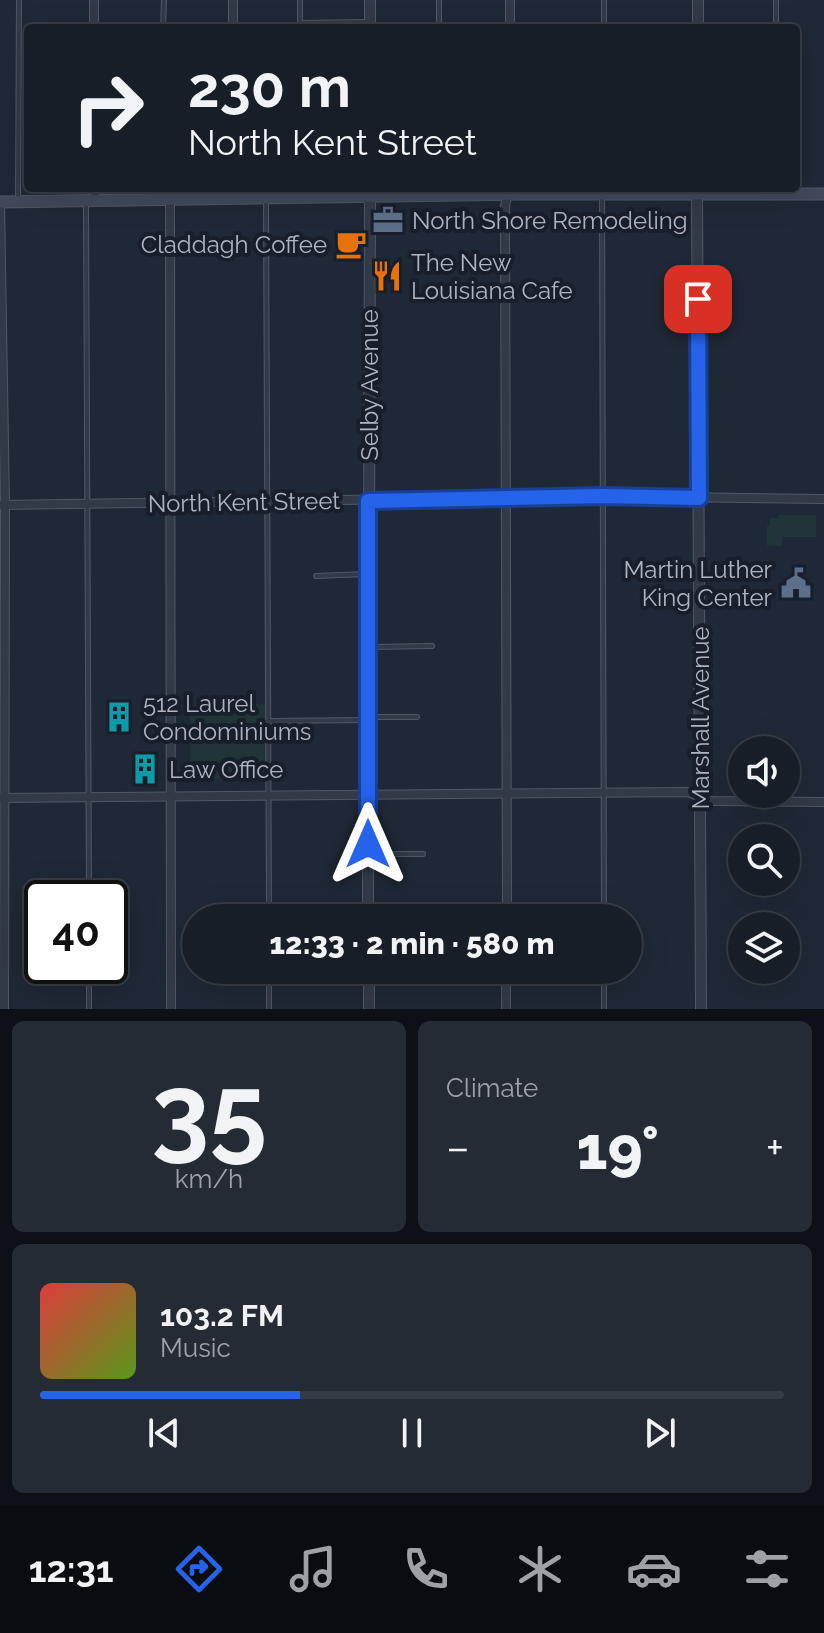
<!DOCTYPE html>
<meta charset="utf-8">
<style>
:root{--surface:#171e28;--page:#242b34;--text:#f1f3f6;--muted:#9ea2a8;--line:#363c45;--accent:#2563eb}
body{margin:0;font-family:Raleway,sans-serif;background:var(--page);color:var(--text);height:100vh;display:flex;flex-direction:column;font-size:30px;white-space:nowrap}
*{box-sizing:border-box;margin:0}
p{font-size:26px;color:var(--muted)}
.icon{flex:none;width:44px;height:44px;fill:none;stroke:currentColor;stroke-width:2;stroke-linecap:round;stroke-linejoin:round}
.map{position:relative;height:1009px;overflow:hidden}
.drawer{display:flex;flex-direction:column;gap:12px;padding:12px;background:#0d1016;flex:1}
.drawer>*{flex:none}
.hud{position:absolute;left:24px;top:24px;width:776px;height:168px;border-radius:8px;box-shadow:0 8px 32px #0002,0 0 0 2px var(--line);background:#171e28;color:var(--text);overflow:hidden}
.controls{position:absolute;left:728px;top:736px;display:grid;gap:16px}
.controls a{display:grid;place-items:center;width:72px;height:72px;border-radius:50%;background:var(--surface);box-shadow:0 8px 32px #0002,0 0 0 2px var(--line);font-size:40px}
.speed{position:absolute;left:24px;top:880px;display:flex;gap:16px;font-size:40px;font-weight:700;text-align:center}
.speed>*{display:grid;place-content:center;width:104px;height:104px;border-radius:50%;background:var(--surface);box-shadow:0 8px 32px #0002,0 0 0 2px var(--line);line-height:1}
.speed .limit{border:4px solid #111;border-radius:12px;background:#fff;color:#111}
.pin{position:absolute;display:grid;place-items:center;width:68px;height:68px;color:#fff;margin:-34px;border-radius:16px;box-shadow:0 4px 12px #0006}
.me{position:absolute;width:88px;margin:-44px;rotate:0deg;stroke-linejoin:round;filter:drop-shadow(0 0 6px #0008)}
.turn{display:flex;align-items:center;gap:28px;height:168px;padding:0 32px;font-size:36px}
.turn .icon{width:104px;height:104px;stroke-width:2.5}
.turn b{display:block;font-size:56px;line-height:68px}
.big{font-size:60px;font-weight:800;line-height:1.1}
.drawer .widget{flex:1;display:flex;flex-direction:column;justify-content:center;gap:12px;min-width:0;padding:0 28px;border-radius:12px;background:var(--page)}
.drawer .dial{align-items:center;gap:0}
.dial b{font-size:104px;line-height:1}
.song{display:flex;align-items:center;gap:24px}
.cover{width:96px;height:96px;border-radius:12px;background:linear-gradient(135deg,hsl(0 70% 55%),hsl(90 70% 35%))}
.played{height:8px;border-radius:4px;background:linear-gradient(90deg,var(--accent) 35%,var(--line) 35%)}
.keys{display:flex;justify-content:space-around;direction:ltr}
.heat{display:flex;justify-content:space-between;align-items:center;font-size:44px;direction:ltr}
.drawer .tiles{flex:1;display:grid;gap:12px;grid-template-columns:1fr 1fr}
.widget:last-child{grid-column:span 2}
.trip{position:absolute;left:182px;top:904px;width:460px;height:80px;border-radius:40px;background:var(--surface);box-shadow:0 8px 32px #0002,0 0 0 2px var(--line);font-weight:800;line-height:80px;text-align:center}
.menu{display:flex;height:128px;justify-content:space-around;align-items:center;background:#090c10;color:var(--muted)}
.menu .icon{width:56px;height:56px}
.menu .current{color:var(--accent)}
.menu b{font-size:36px;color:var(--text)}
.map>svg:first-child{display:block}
.green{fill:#213437}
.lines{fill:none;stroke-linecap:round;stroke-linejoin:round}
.service-casing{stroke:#505865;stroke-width:6}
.minor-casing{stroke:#505865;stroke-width:10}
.tertiary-casing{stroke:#505865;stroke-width:12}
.secondary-casing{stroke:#505865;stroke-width:13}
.service{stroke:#333a47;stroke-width:4}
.minor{stroke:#333a47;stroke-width:8}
.tertiary{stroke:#333a47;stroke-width:10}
.secondary{stroke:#41495a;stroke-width:11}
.route-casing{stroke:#184099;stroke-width:20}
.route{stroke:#2563eb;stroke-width:14}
.labels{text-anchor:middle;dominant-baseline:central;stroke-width:8;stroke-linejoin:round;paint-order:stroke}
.poi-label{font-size:24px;fill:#adb5c4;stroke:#181f2b;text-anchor:start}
.street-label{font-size:24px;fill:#adb5c4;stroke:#181f2b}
</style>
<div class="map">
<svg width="824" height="1009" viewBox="0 0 824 1009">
<rect width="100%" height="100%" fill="#1f2836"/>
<g class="green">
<path d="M779,515H816V537H782V546H767V526L770,525V518H778Z"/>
<path d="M266,704L267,778L190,779V705Z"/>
</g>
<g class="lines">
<g class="service-casing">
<g id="service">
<path d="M300,0V28"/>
<path d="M300,23L368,22"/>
<path d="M163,28L164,0"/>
<path d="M439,28V0"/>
<path d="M604,28V0"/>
<path d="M776,28V0"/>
<path d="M602,188L604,918"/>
<path d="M266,201L269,918"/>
<path d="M18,202L19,0"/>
<path d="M86,204L89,898"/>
<path d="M316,576L366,574"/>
<path d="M371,647L432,646"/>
<path d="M370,717H417"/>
<path d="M269,721L366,720"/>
<path d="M371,854H423"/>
<path d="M89,966V1009"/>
<path d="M269,1009V970"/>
<path d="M604,1009V970"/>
</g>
</g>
<g class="minor-casing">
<g id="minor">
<path d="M94,0V28"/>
<path d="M233,28V0"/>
<path d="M510,28V0"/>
<path d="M95,188V201"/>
<path d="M170,200L171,1009"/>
<path d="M0,202L5,505L4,1009"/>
<path d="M0,505L603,496L824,499"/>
<path d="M0,798L688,792L711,801L824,802"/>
<path d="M507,918L505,206L509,188"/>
<path d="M506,1009V970"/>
</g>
</g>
<g class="tertiary-casing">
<g id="tertiary">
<path d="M698,0V28"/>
<path d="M370,28V0"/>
<path d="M697,188L701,1009"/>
<path d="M368,918L370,188"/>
<path d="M369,970V1009"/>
</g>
</g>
<g class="secondary-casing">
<path id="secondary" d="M0,202L520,194H824"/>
</g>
<use href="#service" class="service"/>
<use href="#minor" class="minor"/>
<use href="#tertiary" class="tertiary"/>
<use href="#secondary" class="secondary"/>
</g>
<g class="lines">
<g class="route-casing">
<path id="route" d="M368,844V501L603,496L699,498L698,299"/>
</g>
<use href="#route" class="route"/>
</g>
<defs>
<g id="office-bare" transform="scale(2.4)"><path d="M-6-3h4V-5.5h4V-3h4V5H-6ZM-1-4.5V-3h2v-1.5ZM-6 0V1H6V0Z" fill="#5c6f8a" stroke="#181f2b" stroke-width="2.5" paint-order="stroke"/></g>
<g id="cafe-bare" transform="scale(2.4)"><path d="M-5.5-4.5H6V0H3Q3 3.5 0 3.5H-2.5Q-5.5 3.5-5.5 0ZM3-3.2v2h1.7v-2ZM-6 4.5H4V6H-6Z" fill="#e8710a" stroke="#181f2b" stroke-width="2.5" paint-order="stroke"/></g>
<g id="restaurant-bare" transform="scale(2.4)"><path d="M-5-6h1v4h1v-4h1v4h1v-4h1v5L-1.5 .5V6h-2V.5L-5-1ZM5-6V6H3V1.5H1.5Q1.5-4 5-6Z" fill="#e8710a" stroke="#181f2b" stroke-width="2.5" paint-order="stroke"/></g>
<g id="civic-bare" transform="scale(2.4)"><path d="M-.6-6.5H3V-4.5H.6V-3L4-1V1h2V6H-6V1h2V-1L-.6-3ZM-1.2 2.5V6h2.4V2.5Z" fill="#5c6f8a" stroke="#181f2b" stroke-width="2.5" paint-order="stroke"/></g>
<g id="building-bare" transform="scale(2.4)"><path d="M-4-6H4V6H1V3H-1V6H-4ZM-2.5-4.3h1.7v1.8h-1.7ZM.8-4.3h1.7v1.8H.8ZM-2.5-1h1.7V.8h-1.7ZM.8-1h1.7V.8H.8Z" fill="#0f9aa8" stroke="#181f2b" stroke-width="2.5" paint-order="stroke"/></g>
</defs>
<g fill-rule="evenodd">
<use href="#office-bare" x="388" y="220"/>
<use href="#cafe-bare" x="351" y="244"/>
<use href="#restaurant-bare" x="387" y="276"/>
<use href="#civic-bare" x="796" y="583"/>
<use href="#building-bare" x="119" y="717"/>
<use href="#building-bare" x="145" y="769"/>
</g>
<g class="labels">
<g class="poi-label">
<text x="412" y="220">North Shore Remodeling</text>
<text x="327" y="244" text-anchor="end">Claddagh Coffee</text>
<text x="411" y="262">The New<tspan x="411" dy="28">Louisiana Cafe</tspan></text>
<text x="772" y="569" text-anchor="end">Martin Luther<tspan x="772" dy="28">King Center</tspan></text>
<text x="143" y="703">512 Laurel<tspan x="143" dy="28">Condominiums</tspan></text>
<text x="169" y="769">Law Office</text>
</g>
<g class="street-label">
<text transform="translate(369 385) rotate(-90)">Selby Avenue</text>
<text transform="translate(244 502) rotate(-1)">North Kent Street</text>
<text transform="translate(700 718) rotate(-90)">Marshall Avenue</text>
</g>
</g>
</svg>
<div class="controls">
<a><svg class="icon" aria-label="sound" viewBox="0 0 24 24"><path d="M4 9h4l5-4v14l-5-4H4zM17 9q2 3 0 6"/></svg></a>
<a><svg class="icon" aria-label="search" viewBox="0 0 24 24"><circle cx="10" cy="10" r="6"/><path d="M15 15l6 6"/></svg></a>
<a><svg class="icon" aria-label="layers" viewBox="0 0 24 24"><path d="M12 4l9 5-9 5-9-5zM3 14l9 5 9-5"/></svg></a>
</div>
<div class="speed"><div class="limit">40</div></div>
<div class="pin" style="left:698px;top:299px;background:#d93025"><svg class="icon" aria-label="arrive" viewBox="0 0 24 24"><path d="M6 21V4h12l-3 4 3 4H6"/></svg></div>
<svg class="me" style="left:368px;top:844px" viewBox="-20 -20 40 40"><path d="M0-17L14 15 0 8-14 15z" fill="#2563eb" stroke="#fff" stroke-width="4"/></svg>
<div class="trip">12:33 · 2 min · 580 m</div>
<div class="hud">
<div class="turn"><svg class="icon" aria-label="right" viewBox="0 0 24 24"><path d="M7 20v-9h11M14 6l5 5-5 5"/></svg><div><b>230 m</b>North Kent Street</div></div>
</div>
</div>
<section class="drawer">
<div class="tiles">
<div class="widget dial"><b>35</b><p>km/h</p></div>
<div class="widget"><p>Climate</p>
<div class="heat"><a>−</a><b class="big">19°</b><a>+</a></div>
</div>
<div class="widget">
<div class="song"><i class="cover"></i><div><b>103.2 FM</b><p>Music</p></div></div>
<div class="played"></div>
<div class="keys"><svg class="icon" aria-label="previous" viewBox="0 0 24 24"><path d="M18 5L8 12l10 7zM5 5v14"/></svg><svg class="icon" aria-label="pause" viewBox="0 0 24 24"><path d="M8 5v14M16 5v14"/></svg><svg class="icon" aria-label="next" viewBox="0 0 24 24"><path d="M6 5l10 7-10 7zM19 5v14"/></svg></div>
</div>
</div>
</section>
<nav class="menu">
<b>12:31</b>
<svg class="icon current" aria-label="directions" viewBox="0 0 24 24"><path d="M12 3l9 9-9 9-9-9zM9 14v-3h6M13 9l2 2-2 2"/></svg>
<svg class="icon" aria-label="music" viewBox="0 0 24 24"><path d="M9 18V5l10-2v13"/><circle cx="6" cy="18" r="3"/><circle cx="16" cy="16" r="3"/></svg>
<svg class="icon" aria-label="phone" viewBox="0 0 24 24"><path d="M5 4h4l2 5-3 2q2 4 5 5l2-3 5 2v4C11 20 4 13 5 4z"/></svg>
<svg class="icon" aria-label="climate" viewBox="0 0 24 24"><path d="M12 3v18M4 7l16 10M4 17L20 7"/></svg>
<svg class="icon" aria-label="car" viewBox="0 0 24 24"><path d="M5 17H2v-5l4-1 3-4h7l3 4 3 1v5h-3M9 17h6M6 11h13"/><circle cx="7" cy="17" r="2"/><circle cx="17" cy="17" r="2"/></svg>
<svg class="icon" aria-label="filters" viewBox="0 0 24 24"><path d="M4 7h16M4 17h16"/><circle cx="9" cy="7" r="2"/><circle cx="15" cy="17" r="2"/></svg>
</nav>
